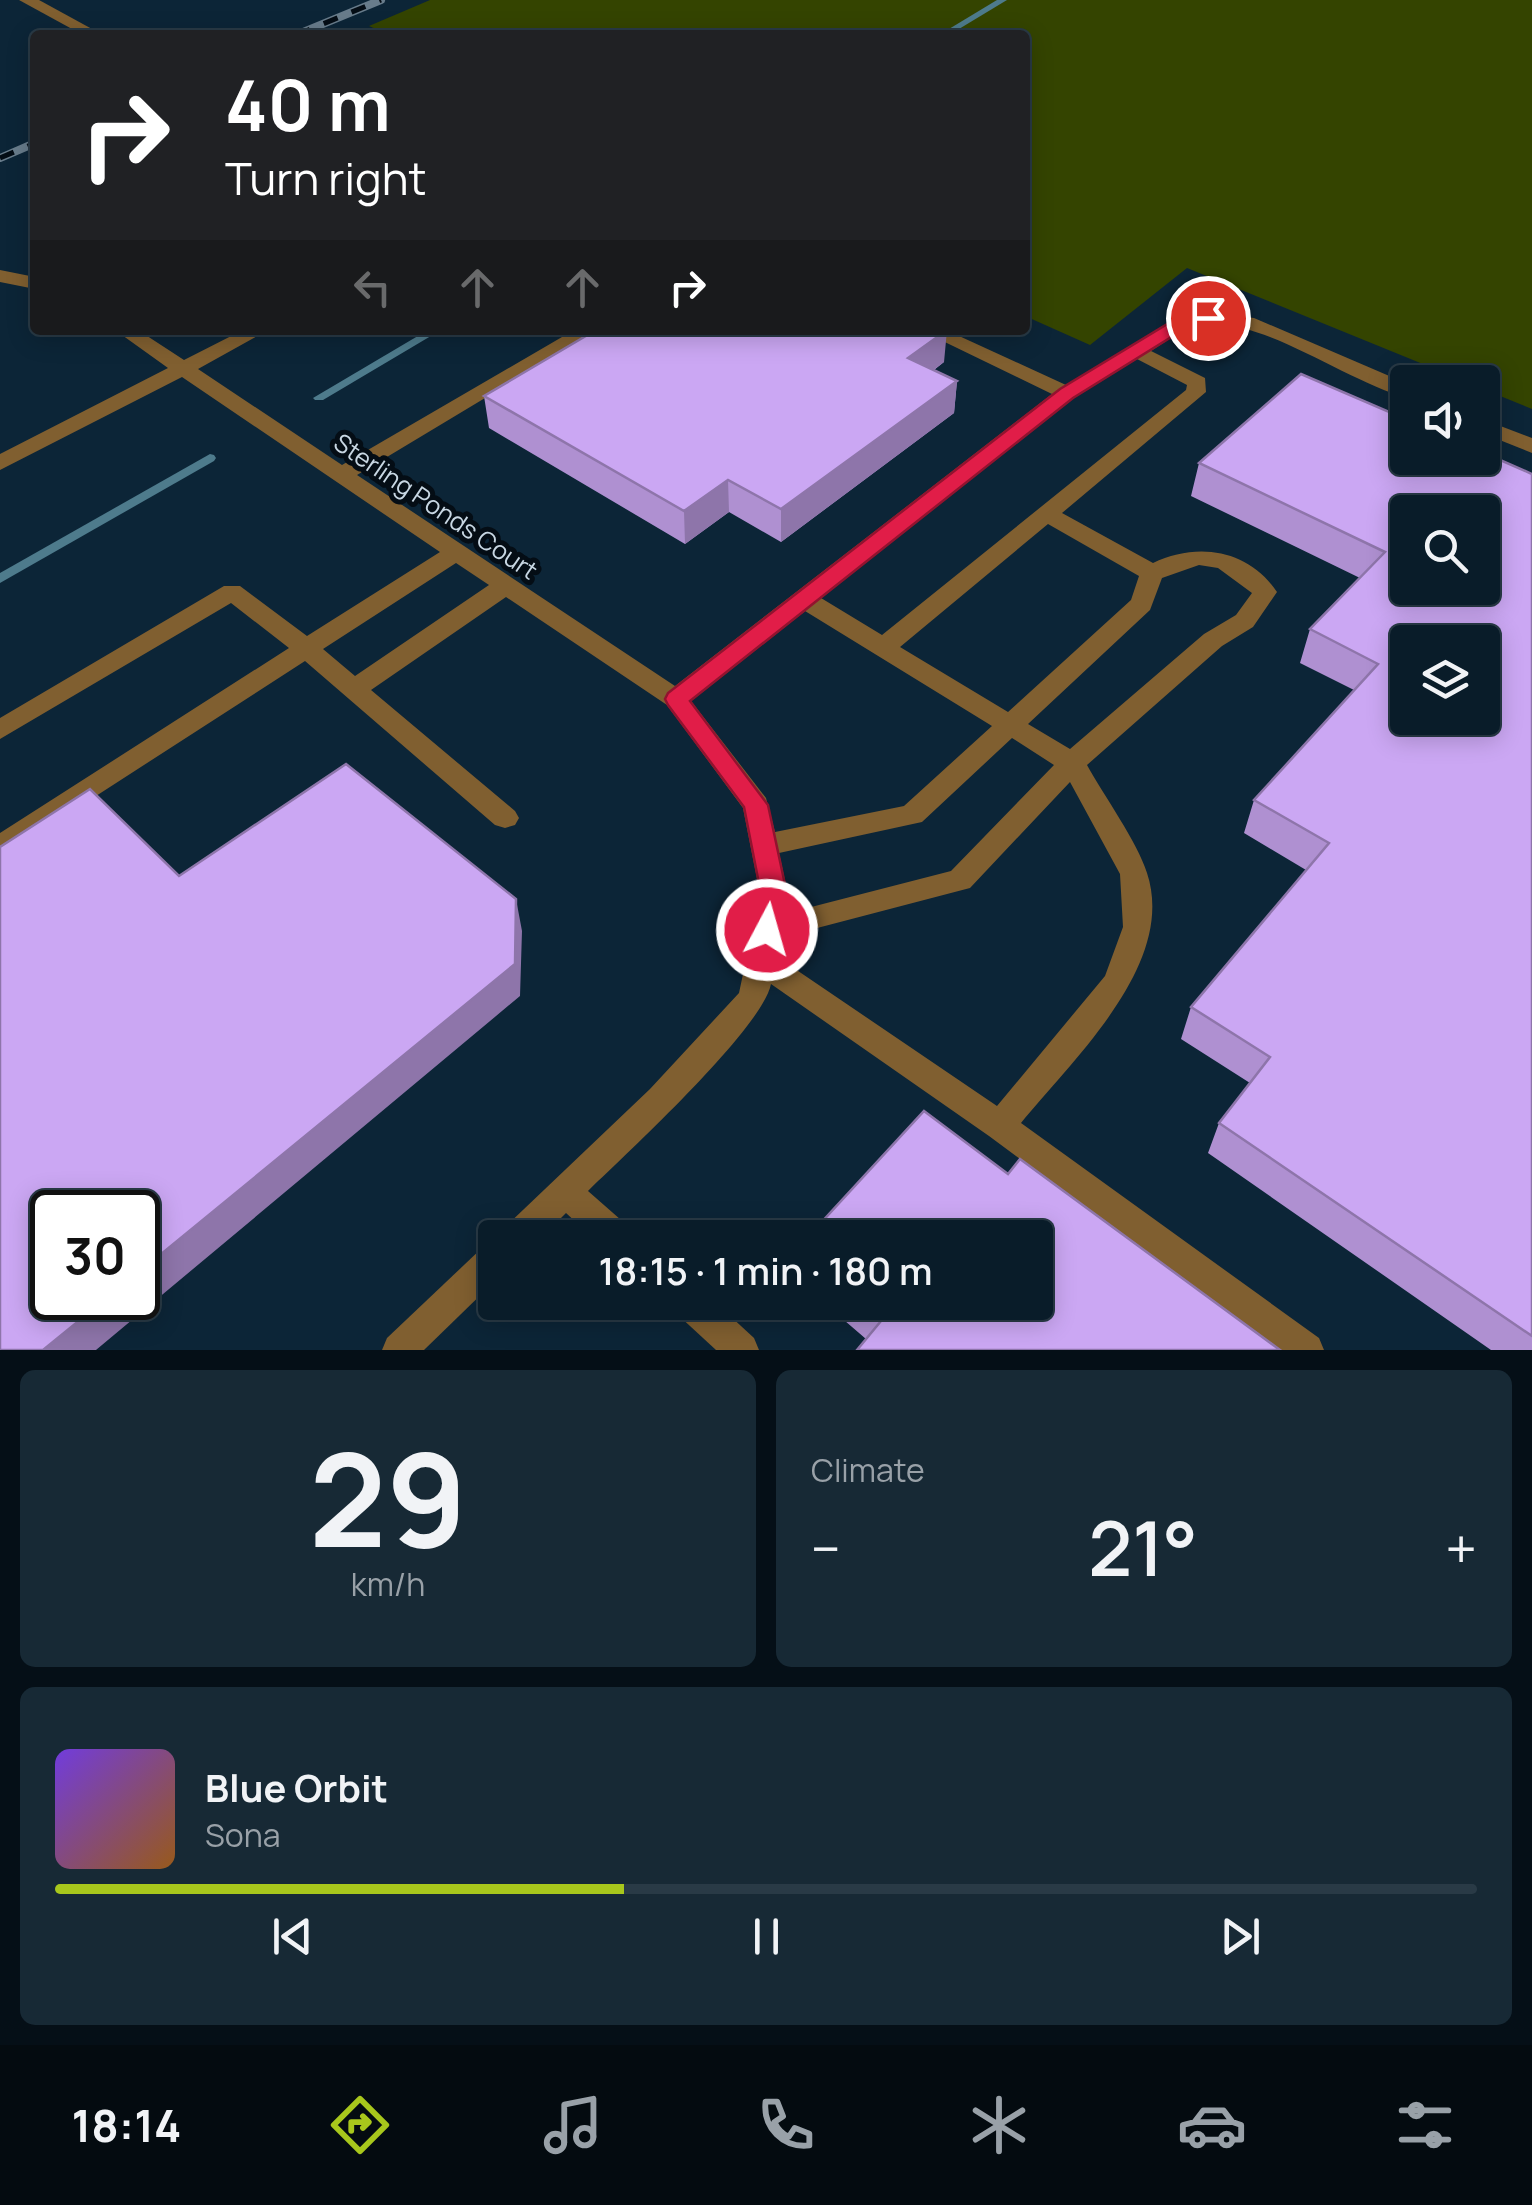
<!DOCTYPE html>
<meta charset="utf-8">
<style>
:root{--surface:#091c29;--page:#172935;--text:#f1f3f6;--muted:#99a1a8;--line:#293a46;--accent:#a8c71c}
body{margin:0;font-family:Manrope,sans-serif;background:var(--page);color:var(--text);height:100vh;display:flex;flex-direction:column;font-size:38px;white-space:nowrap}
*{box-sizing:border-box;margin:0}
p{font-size:32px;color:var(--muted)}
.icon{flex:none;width:55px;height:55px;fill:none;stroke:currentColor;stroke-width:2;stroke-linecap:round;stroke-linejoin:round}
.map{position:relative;height:1350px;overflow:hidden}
.details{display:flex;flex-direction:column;gap:20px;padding:20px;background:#050f17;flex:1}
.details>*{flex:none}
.guide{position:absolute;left:30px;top:30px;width:1000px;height:305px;border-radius:10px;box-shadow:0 5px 25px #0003,0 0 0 2px var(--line);background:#202124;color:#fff;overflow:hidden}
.controls{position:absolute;left:1390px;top:365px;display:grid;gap:20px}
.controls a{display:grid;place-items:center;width:110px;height:110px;border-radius:10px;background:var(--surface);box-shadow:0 5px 25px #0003,0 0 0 2px var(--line);font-size:50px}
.speed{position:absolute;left:30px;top:1190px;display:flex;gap:20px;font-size:50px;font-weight:700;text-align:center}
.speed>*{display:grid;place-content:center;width:130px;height:130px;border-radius:50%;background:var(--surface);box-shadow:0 5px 25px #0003,0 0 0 2px var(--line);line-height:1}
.speed .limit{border:5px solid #111;border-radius:15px;background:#fff;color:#111}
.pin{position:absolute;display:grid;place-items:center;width:85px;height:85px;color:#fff;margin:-42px;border:5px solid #fff;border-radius:50%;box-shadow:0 2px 10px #0007}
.me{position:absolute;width:110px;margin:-55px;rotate:6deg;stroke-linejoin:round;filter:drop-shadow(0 0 8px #0008)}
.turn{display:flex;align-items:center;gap:35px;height:210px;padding:0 30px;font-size:45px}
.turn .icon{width:130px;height:130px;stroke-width:2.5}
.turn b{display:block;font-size:70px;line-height:85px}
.lanes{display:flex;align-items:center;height:95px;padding:0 30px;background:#0003;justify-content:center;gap:50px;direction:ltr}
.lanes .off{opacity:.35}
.big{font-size:75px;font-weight:600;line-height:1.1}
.details .card{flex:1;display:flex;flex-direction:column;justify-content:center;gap:15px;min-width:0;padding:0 35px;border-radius:15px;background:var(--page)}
.details .dial{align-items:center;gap:0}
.dial b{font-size:130px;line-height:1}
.song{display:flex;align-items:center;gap:30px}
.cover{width:120px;height:120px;border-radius:15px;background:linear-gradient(135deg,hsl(260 70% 55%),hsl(30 70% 35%))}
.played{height:10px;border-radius:5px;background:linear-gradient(90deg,var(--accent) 40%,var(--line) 40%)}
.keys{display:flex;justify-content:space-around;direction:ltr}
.heat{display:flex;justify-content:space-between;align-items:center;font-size:55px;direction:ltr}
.details .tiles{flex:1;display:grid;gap:20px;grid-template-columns:1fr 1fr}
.card:last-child{grid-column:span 2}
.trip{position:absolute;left:478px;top:1220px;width:575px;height:100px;border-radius:10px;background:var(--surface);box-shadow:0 5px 25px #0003,0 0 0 2px var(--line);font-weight:600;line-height:100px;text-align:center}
.menu{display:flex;height:160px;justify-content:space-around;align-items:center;background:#040b10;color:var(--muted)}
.menu .icon{width:70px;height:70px}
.menu .selected{color:var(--accent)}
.menu b{font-size:45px;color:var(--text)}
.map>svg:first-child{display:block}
.green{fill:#344400}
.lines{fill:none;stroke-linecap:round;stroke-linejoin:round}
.stream{fill:#4e7b8c;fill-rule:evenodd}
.minor{fill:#805f30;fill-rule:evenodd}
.rail-casing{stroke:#687c8b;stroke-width:8}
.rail{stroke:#040d15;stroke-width:5;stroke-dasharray:15;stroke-linecap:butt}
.wall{fill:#af90d1}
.shaded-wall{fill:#8e75aa}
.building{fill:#cba7f3;stroke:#8e75aa;stroke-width:2.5;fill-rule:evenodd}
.route{fill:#e11d48;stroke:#92132f;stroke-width:2.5}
.labels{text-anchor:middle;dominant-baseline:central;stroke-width:10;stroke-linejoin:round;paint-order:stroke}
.street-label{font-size:25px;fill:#c8d7e3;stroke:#040d15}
</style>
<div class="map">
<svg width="1532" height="1350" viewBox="0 0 1532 1350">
<rect width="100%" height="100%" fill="#0c2537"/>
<path class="green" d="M430,0H1532V409L1483,389L1482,382H1467L1187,268L1090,345L1025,316V35H389L369,26Z"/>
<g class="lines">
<g class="stream">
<path d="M997,0H1007L949,35H939Z"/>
<path d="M428,330H441L323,400H315L313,398Z"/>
<path d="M210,454L214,455L216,458L214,461L0,583V573Z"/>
</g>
<g class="minor">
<path d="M19,0H39L103,35H83Z"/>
<path d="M0,270L35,277V289L0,282Z"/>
<path d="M1208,312L1254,318L1408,384V398C1349,383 1265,319 1206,324C1186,326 1168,340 1151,351L1205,378L1206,392L1062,513L1153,563C1197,542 1248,549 1277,592L1253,627L1222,646L1087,765C1104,796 1137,841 1147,873C1177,964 1073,1059 1021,1123L1319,1338L1324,1350H1278L989,1136L771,984C762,1029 627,1153 588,1191L629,1227L633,1238H593L566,1213L541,1238H501L505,1227L650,1089L739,993L760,894L743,808L667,705L506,597L371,690L515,811L519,818L515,825L505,828L495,825L305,661L0,858V833L289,648L231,603L0,739V718L224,586H240L307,636L440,552L182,377L0,470V454L168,368L115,330H138L184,360L243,330H268L198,369L342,465L574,330H598L357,475L675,686L1052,394L920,330H946L1066,385L1174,320ZM1137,359L1187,385L1186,390L882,635L821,598L1074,397ZM1048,524L1139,576L1131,600L1008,712L900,647ZM456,563L489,585L355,676L323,649ZM1199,565L1218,568L1252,593L1236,615L1204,634L1070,749L1028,724L1150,610L1162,578ZM805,611L992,726L904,806L775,832L766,798L691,701ZM1012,738L1054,765L951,871L784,914L788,894L779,853L922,822ZM1070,782L1120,874L1123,927L1105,976L997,1106L776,956L779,938L970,888Z"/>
<path d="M1482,419L1532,438V453L1482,433Z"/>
<path d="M495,1242V1281L424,1350H382L387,1338L483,1247Z"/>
<path d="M672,1302H715L754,1338L759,1350H716L677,1314Z"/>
</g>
<g class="rail-casing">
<g id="rail">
<path d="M296,35L381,0"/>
<path d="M0,158L35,143"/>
</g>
</g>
<use href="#rail" class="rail"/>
</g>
<g class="wall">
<path d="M944,362L934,370L957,381L954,413L781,542L729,512L685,544L489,428L484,396Z"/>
<path d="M1199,463L1532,474V1350H1491L1208,1153L1219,1123L1250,1083L1181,1039L1191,1007L1306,870L1244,833L1254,800L1354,690L1300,663L1310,629L1360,578L1191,496Z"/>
<path d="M924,1111L1008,1174L1020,1159L1280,1350H857L866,1339L823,1302H1035V1238H807Z"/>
</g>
<g class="shaded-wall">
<path d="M947,330L944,362L906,390L908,358Z"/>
<path d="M957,381L954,413L781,542V509Z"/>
<path d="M728,480L729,512L685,544L684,511Z"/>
<path d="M516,899L522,931L520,996L96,1350H43L107,1298H138V1273Z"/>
</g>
<g class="building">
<path d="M596,330H947L908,358L957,381L781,509L728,480L684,511L484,396Z"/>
<path d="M1301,374L1408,420V458H1482V452L1532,474V1336L1219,1123L1270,1057L1191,1007L1329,843L1254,800L1378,664L1310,629L1385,552L1199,463ZM1408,512H1482V588H1408ZM1408,642H1482V718H1408Z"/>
<path d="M346,764L516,899L515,964L138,1273V1212H52V1298H107L43,1350H0V847L90,789L179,876Z"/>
<path d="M924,1111L1008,1174L1020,1159L1280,1350H857L881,1321L858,1302H1035V1238H807Z"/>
</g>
<path class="route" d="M1208,313L1215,314V322L1186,328L1073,398L690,701L768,805L787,894L776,938L767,941L757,938L754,930L761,894L744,807L668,705L665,699L668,693L1060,389L1174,320Z"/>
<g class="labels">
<g class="street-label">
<text transform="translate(436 506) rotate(34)">Sterling Ponds Court</text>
</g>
</g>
</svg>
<div class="controls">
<a><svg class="icon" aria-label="sound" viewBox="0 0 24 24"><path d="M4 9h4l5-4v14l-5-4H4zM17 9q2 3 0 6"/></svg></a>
<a><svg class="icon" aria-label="search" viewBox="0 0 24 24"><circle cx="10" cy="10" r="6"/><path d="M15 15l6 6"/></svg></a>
<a><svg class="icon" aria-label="layers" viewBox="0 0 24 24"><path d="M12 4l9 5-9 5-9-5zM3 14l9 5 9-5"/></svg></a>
</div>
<div class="speed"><div class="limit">30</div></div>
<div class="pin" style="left:1208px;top:318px;background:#d93025"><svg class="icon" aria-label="arrive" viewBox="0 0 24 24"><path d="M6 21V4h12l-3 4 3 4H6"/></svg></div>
<svg class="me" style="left:767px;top:930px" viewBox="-20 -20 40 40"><circle r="17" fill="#e11d48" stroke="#fff" stroke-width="3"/><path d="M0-11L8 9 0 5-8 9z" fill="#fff"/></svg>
<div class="trip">18:15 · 1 min · 180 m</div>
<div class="guide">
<div class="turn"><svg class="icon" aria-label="right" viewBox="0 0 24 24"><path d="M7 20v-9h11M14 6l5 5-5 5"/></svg><div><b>40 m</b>Turn right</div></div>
<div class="lanes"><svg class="icon off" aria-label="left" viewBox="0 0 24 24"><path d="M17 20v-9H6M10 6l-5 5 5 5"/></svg><svg class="icon off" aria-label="ahead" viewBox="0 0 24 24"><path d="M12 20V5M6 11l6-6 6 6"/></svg><svg class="icon off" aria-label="ahead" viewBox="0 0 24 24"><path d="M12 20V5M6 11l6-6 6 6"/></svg><svg class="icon" aria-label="right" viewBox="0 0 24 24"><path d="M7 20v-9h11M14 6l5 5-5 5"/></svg></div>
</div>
</div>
<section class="details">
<div class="tiles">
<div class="card dial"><b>29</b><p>km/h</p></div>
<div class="card"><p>Climate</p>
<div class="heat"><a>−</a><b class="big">21°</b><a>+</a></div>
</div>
<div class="card">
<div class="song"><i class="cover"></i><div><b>Blue Orbit</b><p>Sona</p></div></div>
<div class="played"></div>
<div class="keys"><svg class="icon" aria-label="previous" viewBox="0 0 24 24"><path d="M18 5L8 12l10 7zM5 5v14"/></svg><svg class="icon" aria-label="pause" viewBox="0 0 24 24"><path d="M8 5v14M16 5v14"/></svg><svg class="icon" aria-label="next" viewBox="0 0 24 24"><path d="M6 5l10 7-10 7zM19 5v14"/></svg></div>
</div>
</div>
</section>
<nav class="menu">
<b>18:14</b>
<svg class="icon selected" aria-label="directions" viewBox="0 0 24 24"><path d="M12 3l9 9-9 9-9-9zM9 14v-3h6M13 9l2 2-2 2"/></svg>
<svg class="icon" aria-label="music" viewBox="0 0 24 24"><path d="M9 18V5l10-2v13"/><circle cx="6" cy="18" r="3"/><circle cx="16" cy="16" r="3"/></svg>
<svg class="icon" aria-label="phone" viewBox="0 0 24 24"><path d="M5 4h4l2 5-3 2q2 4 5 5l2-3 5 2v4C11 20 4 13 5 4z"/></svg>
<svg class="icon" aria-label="climate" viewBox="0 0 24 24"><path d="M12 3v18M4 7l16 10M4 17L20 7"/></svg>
<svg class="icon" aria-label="car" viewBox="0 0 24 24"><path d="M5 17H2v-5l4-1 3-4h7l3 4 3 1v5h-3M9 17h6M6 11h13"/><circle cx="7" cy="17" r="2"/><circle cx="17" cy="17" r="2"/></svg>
<svg class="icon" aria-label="filters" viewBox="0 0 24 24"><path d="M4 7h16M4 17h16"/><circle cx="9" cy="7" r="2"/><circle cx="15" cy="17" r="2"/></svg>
</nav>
